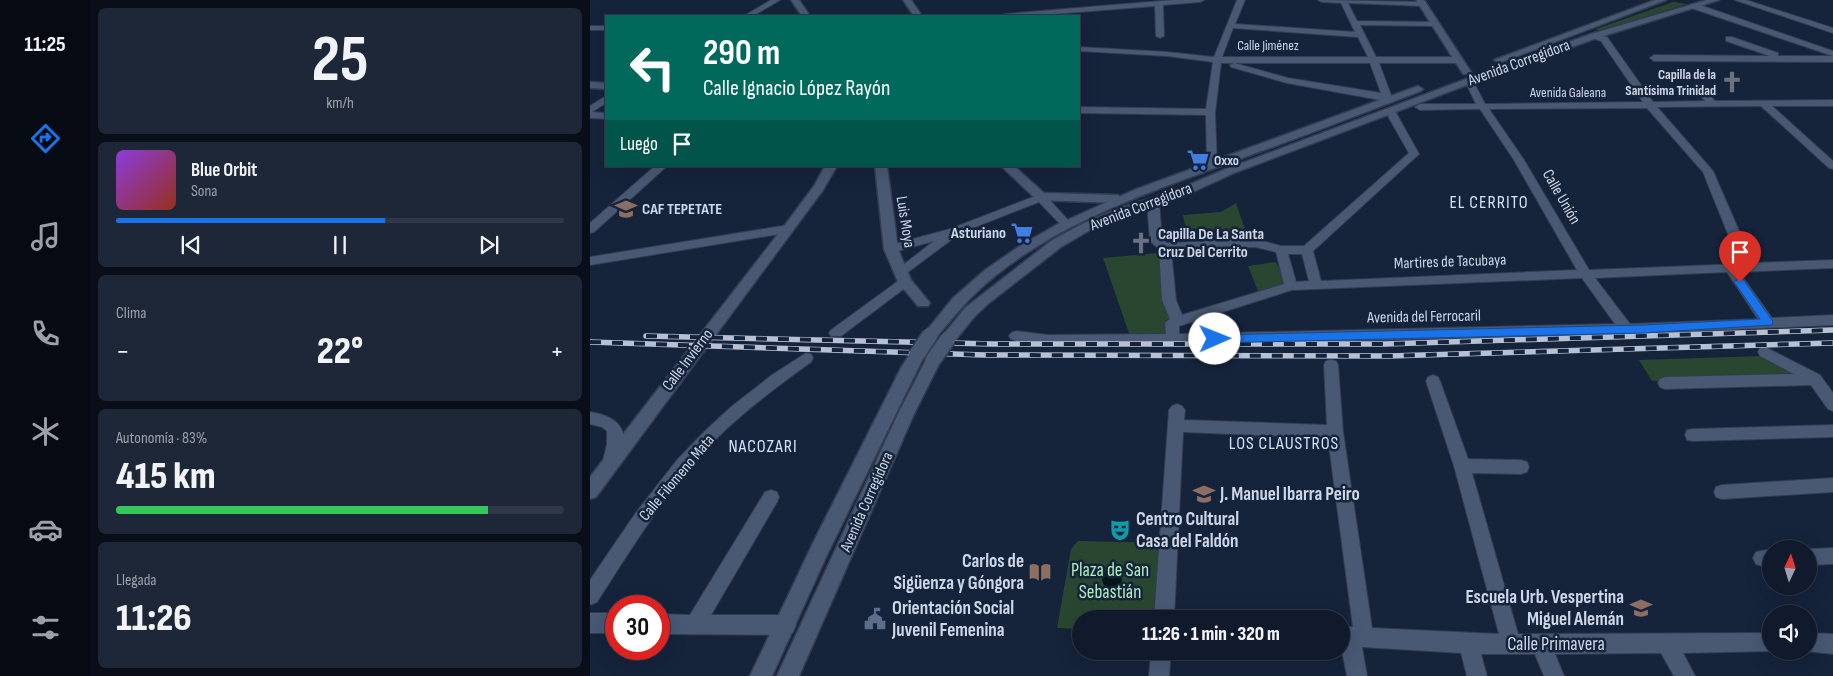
<!DOCTYPE html>
<html lang="es">
<meta charset="utf-8">
<style>
:root{--surface:#101a2c;--page:#1e2738;--text:#f1f3f6;--muted:#9ca1a9;--line:#303848;--accent:#1a73e8}
body{margin:0;font-family:"Sofia Sans Condensed",sans-serif;background:var(--page);color:var(--text);height:100vh;display:flex;flex-direction:column;font-size:19px;white-space:nowrap}
*{box-sizing:border-box;margin:0}
p{font-size:16px;color:var(--muted)}
.icon{flex:none;width:28px;height:28px;fill:none;stroke:currentColor;stroke-width:2;stroke-linecap:round;stroke-linejoin:round}
.map{position:relative;flex:1;overflow:hidden}
.details{display:flex;flex-direction:column;gap:8px;padding:8px;background:#090e18;width:500px}
.details>*{flex:none}
.top-card{position:absolute;left:15px;top:15px;width:475px;height:152px;border-radius:0px;box-shadow:0 5px 20px #0002,0 0 0 1px var(--line);background:#00695c;color:#fff;overflow:hidden}
.needle{width:32px;rotate:4deg}
.tools{position:absolute;left:1172px;top:540px;display:grid;gap:10px}
.tools a{display:grid;place-items:center;width:55px;height:55px;border-radius:50%;background:var(--surface);box-shadow:0 5px 20px #0002,0 0 0 1px var(--line);font-size:25px}
.speed{position:absolute;left:15px;top:595px;display:flex;gap:10px;font-size:25px;font-weight:700;text-align:center}
.speed>*{display:grid;place-content:center;width:65px;height:65px;border-radius:50%;background:var(--surface);box-shadow:0 5px 20px #0002,0 0 0 1px var(--line);line-height:1}
.speed .limit{border:8px solid #d22;background:#fff;color:#111}
.pin{position:absolute;display:grid;place-items:center;width:42px;height:42px;color:#fff;margin:-51px -21px;border-radius:50% 50% 50% 0;rotate:-45deg;box-shadow:0 0 5px #0007}
.pin .icon{rotate:45deg}
.me{position:absolute;width:55px;margin:-28px;rotate:89deg;stroke-linejoin:round;filter:drop-shadow(0 0 4px #0008)}
.turn{display:flex;align-items:center;gap:18px;height:105px;padding:0 15px;font-size:22px}
.turn .icon{width:65px;height:65px;stroke-width:2.5}
.turn b{display:block;font-size:35px;line-height:42px}
.then{display:flex;align-items:center;height:48px;padding:0 15px;background:#0003;gap:10px;font-size:19px}
.big{font-size:38px;font-weight:800;line-height:1.1}
.details .widget{flex:1;display:flex;flex-direction:column;justify-content:center;gap:8px;min-width:0;padding:0 18px;border-radius:8px;background:var(--page)}
.details .dial{align-items:center;gap:0}
.dial b{font-size:65px;line-height:1}
.song{display:flex;align-items:center;gap:15px}
.cover{width:60px;height:60px;border-radius:8px;background:linear-gradient(135deg,hsl(270 70% 55%),hsl(10 70% 35%))}
.played{height:5px;border-radius:2px;background:linear-gradient(90deg,var(--accent) 60%,var(--line) 60%)}
.keys{display:flex;justify-content:space-around;direction:ltr}
.heat{display:flex;justify-content:space-between;align-items:center;font-size:28px;direction:ltr}
.charge{height:8px;border-radius:4px;background:linear-gradient(90deg,#34c759 83%,var(--line) 0)}
.trip{position:absolute;left:482px;top:610px;width:278px;height:50px;border-radius:25px;background:var(--surface);box-shadow:0 5px 20px #0002,0 0 0 1px var(--line);font-weight:800;line-height:50px;text-align:center}
main{display:flex;flex:1;min-height:0}
.tabs{display:flex;flex-direction:column;width:90px;justify-content:space-around;align-items:center;background:#060a12;color:var(--muted)}
.tabs .icon{width:35px;height:35px}
.tabs .selected{color:var(--accent)}
.tabs b{font-size:22px;color:var(--text)}
.map>svg:first-child{display:block}
.green{fill:#294730}
.water{fill:#041718}
.lines{fill:none;stroke-linecap:round;stroke-linejoin:round}
.minor-casing{stroke:#333c51;stroke-width:2}
.tertiary-casing{stroke:#333c51;stroke-width:3}
.secondary-casing{stroke:#333c51;stroke-width:3}
.minor{fill:#495974;fill-rule:evenodd}
.tertiary{fill:#495974;fill-rule:evenodd}
.secondary{fill:#495974;fill-rule:evenodd}
.rail-casing{stroke:#b7c1d3;stroke-width:5.5}
.rail{stroke:#15233b;stroke-width:4;stroke-dasharray:11;stroke-linecap:butt}
.secondary-bridge-casing{stroke:#333c51;stroke-width:18;stroke-linecap:butt}
.secondary-bridge{stroke:#495974;stroke-width:15}
.route{fill:#1a73e8;stroke:#114b97}
.labels{text-anchor:middle;dominant-baseline:central;stroke-width:5;stroke-linejoin:round;paint-order:stroke}
.far-street-label{font-size:14px;fill:#ced7e8;stroke:#15233b}
.far-poi-label{font-size:14px;font-weight:bold;fill:#ced7e8;stroke:#15233b;text-anchor:end}
.street-label{font-size:16px;fill:#ced7e8;stroke:#15233b}
.poi-label{font-size:16px;font-weight:bold;fill:#ced7e8;stroke:#15233b;text-anchor:start}
.neighbourhood-label{font-size:18px;letter-spacing:1px;fill:#d4e3fd;stroke:#15233b}
.near-poi-label{font-size:19px;font-weight:bold;fill:#ced7e8;stroke:#15233b;text-anchor:start}
.near-park-label{font-size:19px;fill:#aeefbb;stroke:#15233b}
.near-street-label{font-size:19px;fill:#ced7e8;stroke:#15233b}
</style>
<main>
<nav class="tabs">
<b>11:25</b>
<svg class="icon selected" aria-label="directions" viewBox="0 0 24 24"><path d="M12 3l9 9-9 9-9-9zM9 14v-3h6M13 9l2 2-2 2"/></svg>
<svg class="icon" aria-label="music" viewBox="0 0 24 24"><path d="M9 18V5l10-2v13"/><circle cx="6" cy="18" r="3"/><circle cx="16" cy="16" r="3"/></svg>
<svg class="icon" aria-label="phone" viewBox="0 0 24 24"><path d="M5 4h4l2 5-3 2q2 4 5 5l2-3 5 2v4C11 20 4 13 5 4z"/></svg>
<svg class="icon" aria-label="climate" viewBox="0 0 24 24"><path d="M12 3v18M4 7l16 10M4 17L20 7"/></svg>
<svg class="icon" aria-label="car" viewBox="0 0 24 24"><path d="M5 17H2v-5l4-1 3-4h7l3 4 3 1v5h-3M9 17h6M6 11h13"/><circle cx="7" cy="17" r="2"/><circle cx="17" cy="17" r="2"/></svg>
<svg class="icon" aria-label="filters" viewBox="0 0 24 24"><path d="M4 7h16M4 17h16"/><circle cx="9" cy="7" r="2"/><circle cx="15" cy="17" r="2"/></svg>
</nav>
<section class="details">
<div class="widget dial"><b>25</b><p>km/h</p></div>
<div class="widget">
<div class="song"><i class="cover"></i><div><b>Blue Orbit</b><p>Sona</p></div></div>
<div class="played"></div>
<div class="keys"><svg class="icon" aria-label="previous" viewBox="0 0 24 24"><path d="M18 5L8 12l10 7zM5 5v14"/></svg><svg class="icon" aria-label="pause" viewBox="0 0 24 24"><path d="M8 5v14M16 5v14"/></svg><svg class="icon" aria-label="next" viewBox="0 0 24 24"><path d="M6 5l10 7-10 7zM19 5v14"/></svg></div>
</div>
<div class="widget"><p>Clima</p>
<div class="heat"><a>−</a><b class="big">22°</b><a>+</a></div>
</div>
<div class="widget"><p>Autonomía · 83%</p><b class="big">415 km</b><div class="charge"></div></div>
<div class="widget"><p>Llegada</p><b class="big">11:26</b></div>
</section>
<div class="map">
<svg width="1243" height="676" viewBox="0 0 1243 676">
<rect width="100%" height="100%" fill="#15233b"/>
<g class="green">
<path d="M1083,2L1097,4L1009,31L1006,29Z"/>
<path d="M646,203L658,238H597L593,215L631,212Z"/>
<path d="M568,253L580,319L576,320L578,337L540,336L513,258Z"/>
<path d="M686,262L698,286L668,291L658,266Z"/>
<path d="M1173,356L1214,376L1062,381L1049,360Z"/>
<path d="M488,541L575,543L569,619H491V629L467,628L481,549Z"/>
</g>
<circle class="water" cx="522" cy="579" r="10"/>
<g class="lines">
<g class="minor-casing">
<g id="minor">
<path d="M181,0H190L163,16H154Z"/>
<path d="M583,0H614L610,2L573,5L574,36L570,38L566,36L565,6L439,16H411L415,14Z"/>
<path d="M647,0H655L645,24L765,32L751,3L732,2L728,0L836,2V6H833L758,3L767,21L844,22L848,24L844,26L770,25L786,57H868L872,60L868,63H789L801,95L806,99L801,102L697,83L641,67L640,65L644,63H631L625,113L627,165L622,168L617,165L616,115L489,113V107L616,109L623,62L577,56L489,51V47L577,52L624,57ZM643,28L768,37L778,57H632ZM644,63H780L791,93L698,78Z"/>
<path d="M1145,0H1156L1243,28V33Z"/>
<path d="M1101,4H1107L1243,51V56L1101,8Z"/>
<rect x="0" y="26" width="16" height="4"/>
<path d="M1001,34L1017,37L1063,102L1115,101L1103,87L1107,84L1110,85L1125,101L1243,100V106H1182L1243,161V169L1239,168L1171,106L1067,107L1123,171L1163,263L1243,260V268L1149,272L1182,318L1243,315V325L1036,334L583,345H458L426,341L421,339L419,336L421,333L426,331L458,335L576,334L575,323L580,319L572,300L569,249L560,241L557,202L559,200L563,199L569,202L572,239L577,243L665,239L691,246H714L819,153L795,111L800,108L805,111L829,154L723,251L731,281L987,270L924,160L890,109L830,110L825,107L830,104H886L875,81L879,78L883,81L895,104L1053,102L1011,41L1001,38ZM1057,108L1113,172L1150,264L999,270L934,160L899,109ZM665,247L686,252L694,284L592,315L586,300L581,250ZM698,254H712L719,281L706,282ZM1137,272L1168,319L1040,324L1005,278ZM992,278L1025,324L589,334V326L702,290Z"/>
<path d="M1136,37H1142L1188,53V56H1243V62L1064,61L1060,58L1064,55L1180,56L1136,41Z"/>
<path d="M16,96V103L2,112L16,113V119L0,118V106Z"/>
<path d="M65,166H77L4,232L0,233V223Z"/>
<path d="M451,194L455,195L479,221L481,223L479,225H471L449,202L362,236L361,240L314,275L310,276L304,272L344,241L301,253L297,252L295,249L297,246L360,229Z"/>
<path d="M198,225L202,226L204,229L202,232L0,265V257Z"/>
<path d="M315,278L319,279L321,282L319,285L251,336H241L239,333L241,330L311,279Z"/>
<path d="M1175,347L1230,375L1243,393V411L1238,409L1221,385L1075,389L1070,387L1068,383L1070,379L1075,377L1204,374L1170,356L1168,352L1170,348Z"/>
<path d="M216,353L221,354L223,358L221,362C188,386 155,410 126,439C79,487 43,546 7,602L0,605V580L45,514L87,460L115,431L141,407L182,375Z"/>
<path d="M741,360L746,361L748,365L753,432L782,628L909,634L864,466L836,381L838,377L843,375L848,377L850,381L878,459L931,460L937,462L939,467L937,472L931,474L882,473L928,634L1181,633V651H1185L1093,653L1105,676H1084L1071,653L965,654L974,676H954L945,654H891L897,676H877L871,653L772,647L777,676H757L751,646V626L763,627L738,438L593,432L584,619H564L579,410L582,406L587,404L592,406L595,410L594,420L737,425L734,365L736,361Z"/>
<path d="M0,412C33,417 42,435 27,466L21,468L15,466L13,461L17,444V431L12,427L0,424Z"/>
<path d="M1243,425V437L1103,441L1097,440L1095,435L1097,430L1103,429Z"/>
<path d="M1243,478V492L1132,499L1126,497L1124,492L1126,487L1132,485Z"/>
<path d="M181,490L187,492L189,497L187,502L121,615H196L203,618L206,625L203,632L196,635L69,634V614L100,615L175,492Z"/>
<path d="M1243,548V564L1219,565L1218,549Z"/>
<path d="M1182,549L1181,565L1172,566L1166,564L1163,558L1166,552Z"/>
<rect x="0" y="613" width="26" height="20"/>
<path d="M1219,633L1243,634V654L1215,651H1219Z"/>
<path d="M561,651H581L579,676H559Z"/>
</g>
</g>
<g class="tertiary-casing">
<g id="tertiary">
<path d="M201,0H209L220,16H212Z"/>
<path d="M313,0H321L332,16H324Z"/>
<path d="M826,0H834L881,72L879,74H873Z"/>
<path d="M0,82L16,83V89L0,88Z"/>
<path d="M235,166H247L233,190L6,497L0,499V477L198,221L224,186Z"/>
<path d="M285,166H297L308,249L321,280L340,303L338,306H328L308,282L294,249Z"/>
<path d="M411,166H424L454,193L528,195L534,199L528,203L447,200Z"/>
</g>
</g>
<g class="secondary-casing">
<g id="secondary">
<path d="M1065,0H1076L912,62L909,63L904,60Z"/>
<path d="M1117,0H1129L1007,38L898,77L644,173L592,197L535,215L500,230L471,247L399,303L385,316L363,343L358,344L353,343L350,339L375,308L389,297L461,241L492,224L527,209L584,191L636,169L892,73L1001,34Z"/>
<path d="M828,86L833,89L831,91C770,114 709,138 647,160C563,191 476,219 405,276C382,294 364,316 345,339L340,340L335,339L333,335L363,298L395,270L430,246L466,225L544,190Z"/>
<path d="M326,350L331,352L334,356L237,555L182,676H160L223,543L311,368L321,352Z"/>
<path d="M343,354L348,356L351,360L324,414L209,676H187L308,414L338,356Z"/>
</g>
</g>
<use href="#minor" class="minor"/>
<use href="#tertiary" class="tertiary"/>
<use href="#secondary" class="secondary"/>
<g class="rail-casing">
<g id="rail">
<path d="M56,336L403,344H795L1243,330"/>
<path d="M0,342L394,355L799,356L1243,343"/>
</g>
</g>
<use href="#rail" class="rail"/>
<g class="secondary-bridge-casing">
<g id="secondary-bridge">
<path d="M326,356L340,335"/>
<path d="M343,360L358,339"/>
</g>
</g>
<use href="#secondary-bridge" class="secondary-bridge"/>
</g>
<path class="route" d="M1150,278L1153,279L1182,320L1183,322L1182,325L1053,333L625,343L620,339L625,335L1053,325L1170,319L1144,282Z"/>
<defs>
<g id="church-bare" transform="scale(1.725)"><path d="M-1.2-6h2.4v3.5h3.3v2.4h-3.3V6h-2.4V-.1h-3.3v-2.4h3.3Z" fill="#6b7280" stroke="#15233b" stroke-width="2.5" paint-order="stroke"/></g>
<g id="supermarket-bare" transform="scale(1.725)"><path d="M-6-5.5h2.5l.6 2H6L4.5 2H-2.5L-4.4-4H-6ZM-1.5 3.2a1.3 1.3 0 1 0 .1 0ZM3 3.2a1.3 1.3 0 1 0 .1 0Z" fill="#3f7fe0" stroke="#15233b" stroke-width="2.5" paint-order="stroke"/></g>
<g id="school-bare" transform="scale(1.725)"><path d="M0-5L7-2L0 1L-7-2ZM-4 1L0 2.5L4 1V4Q0 6-4 4Z" fill="#8d6e63" stroke="#15233b" stroke-width="2.5" paint-order="stroke"/></g>
<g id="theatre-bare" transform="scale(1.725)"><path d="M-5-5.5Q0-4 5-5.5V0Q5 5 0 6Q-5 5-5 0ZM-3.3-2.5H-1v1.5H-3.3ZM1-2.5H3.3v1.5H1ZM-2.8 1Q0 5.5 2.8 1Z" fill="#0f9aa8" stroke="#15233b" stroke-width="2.5" paint-order="stroke"/></g>
<g id="library-bare" transform="scale(1.725)"><path d="M-6-4Q-3-5.5-.7-3.5V5Q-3 3-6 4ZM6-4Q3-5.5 .7-3.5V5Q3 3 6 4Z" fill="#8d6e63" stroke="#15233b" stroke-width="2.5" paint-order="stroke"/></g>
<g id="civic-bare" transform="scale(1.725)"><path d="M-.6-6.5H3V-4.5H.6V-3L4-1V1h2V6H-6V1h2V-1L-.6-3ZM-1.2 2.5V6h2.4V2.5Z" fill="#5c6f8a" stroke="#15233b" stroke-width="2.5" paint-order="stroke"/></g>
</defs>
<g fill-rule="evenodd">
<use href="#church-bare" x="1142" y="82"/>
<use href="#supermarket-bare" x="608" y="160"/>
<use href="#school-bare" x="36" y="209"/>
<use href="#supermarket-bare" x="432" y="233"/>
<use href="#church-bare" x="551" y="243"/>
<use href="#school-bare" x="614" y="494"/>
<use href="#theatre-bare" x="530" y="530"/>
<use href="#library-bare" x="450" y="572"/>
<use href="#school-bare" x="1051" y="608"/>
<use href="#civic-bare" x="285" y="619"/>
</g>
<g class="labels">
<g class="far-street-label">
<text x="678" y="45">Calle Jiménez</text>
<text x="978" y="92">Avenida Galeana</text>
</g>
<g class="far-poi-label">
<text x="1126" y="74">Capilla de la<tspan x="1126" dy="16">Santísima Trinidad</tspan></text>
<text x="624" y="160" text-anchor="start">Oxxo</text>
</g>
<g class="street-label">
<text transform="translate(929 63) rotate(-20)">Avenida Corregidora</text>
<text transform="translate(971 197) rotate(60)">Calle Unión</text>
<text transform="translate(551 207) rotate(-21)">Avenida Corregidora</text>
<text transform="translate(315 222) rotate(81)">Luis Moya</text>
<text transform="translate(860 262) rotate(-2)">Martires de Tacubaya</text>
<text transform="translate(834 317) rotate(-1)">Avenida del Ferrocaril</text>
<text transform="translate(98 360) rotate(-53)">Calle Invierno</text>
<text transform="translate(87 478) rotate(-50)">Calle Filomeno Mata</text>
<text transform="translate(277 502) rotate(-66)">Avenida Corregidora</text>
</g>
<g class="poi-label">
<text x="52" y="209">CAF TEPETATE</text>
<text x="416" y="233" text-anchor="end">Asturiano</text>
<text x="568" y="234">Capilla De La Santa<tspan x="568" dy="18">Cruz Del Cerrito</tspan></text>
</g>
<g class="neighbourhood-label">
<text x="899" y="202">EL CERRITO</text>
<text x="694" y="443">LOS CLAUSTROS</text>
<text x="173" y="446">NACOZARI</text>
</g>
<g class="near-poi-label">
<text x="630" y="494">J. Manuel Ibarra Peiro</text>
<text x="546" y="519">Centro Cultural<tspan x="546" dy="22">Casa del Faldón</tspan></text>
<text x="434" y="561" text-anchor="end">Carlos de<tspan x="434" dy="22">Sigüenza y Góngora</tspan></text>
<text x="1034" y="597" text-anchor="end">Escuela Urb. Vespertina<tspan x="1034" dy="22">Miguel Alemán</tspan></text>
<text x="302" y="608">Orientación Social<tspan x="302" dy="22">Juvenil Femenina</tspan></text>
</g>
<g class="near-park-label">
<text x="520" y="570">Plaza de San<tspan x="520" dy="22">Sebastián</tspan></text>
</g>
<g class="near-street-label">
<text x="966" y="644">Calle Primavera</text>
</g>
</g>
</svg>
<div class="tools">
<a><svg class="needle" viewBox="-14 -14 28 28"><path d="M0-13l5 13h-10z" fill="#e53935"/><path d="M0 13l5-13h-10z" fill="#9ca1a9"/></svg></a>
<a><svg class="icon" aria-label="sound" viewBox="0 0 24 24"><path d="M4 9h4l5-4v14l-5-4H4zM17 9q2 3 0 6"/></svg></a>
</div>
<div class="speed"><div class="limit">30</div></div>
<div class="pin" style="left:1150px;top:282px;background:#d93025"><svg class="icon" aria-label="arrive" viewBox="0 0 24 24"><path d="M6 21V4h12l-3 4 3 4H6"/></svg></div>
<svg class="me" style="left:625px;top:339px" viewBox="-20 -20 40 40"><circle r="19" fill="#fff"/><path d="M0-13L10 11 0 6-10 11z" fill="#1a73e8"/></svg>
<div class="trip">11:26 · 1 min · 320 m</div>
<div class="top-card">
<div class="turn"><svg class="icon" aria-label="left" viewBox="0 0 24 24"><path d="M17 20v-9H6M10 6l-5 5 5 5"/></svg><div><b>290 m</b>Calle Ignacio López Rayón</div></div>
<div class="then">Luego<svg class="icon" aria-label="arrive" viewBox="0 0 24 24"><path d="M6 21V4h12l-3 4 3 4H6"/></svg></div>
</div>
</div>
</main>
